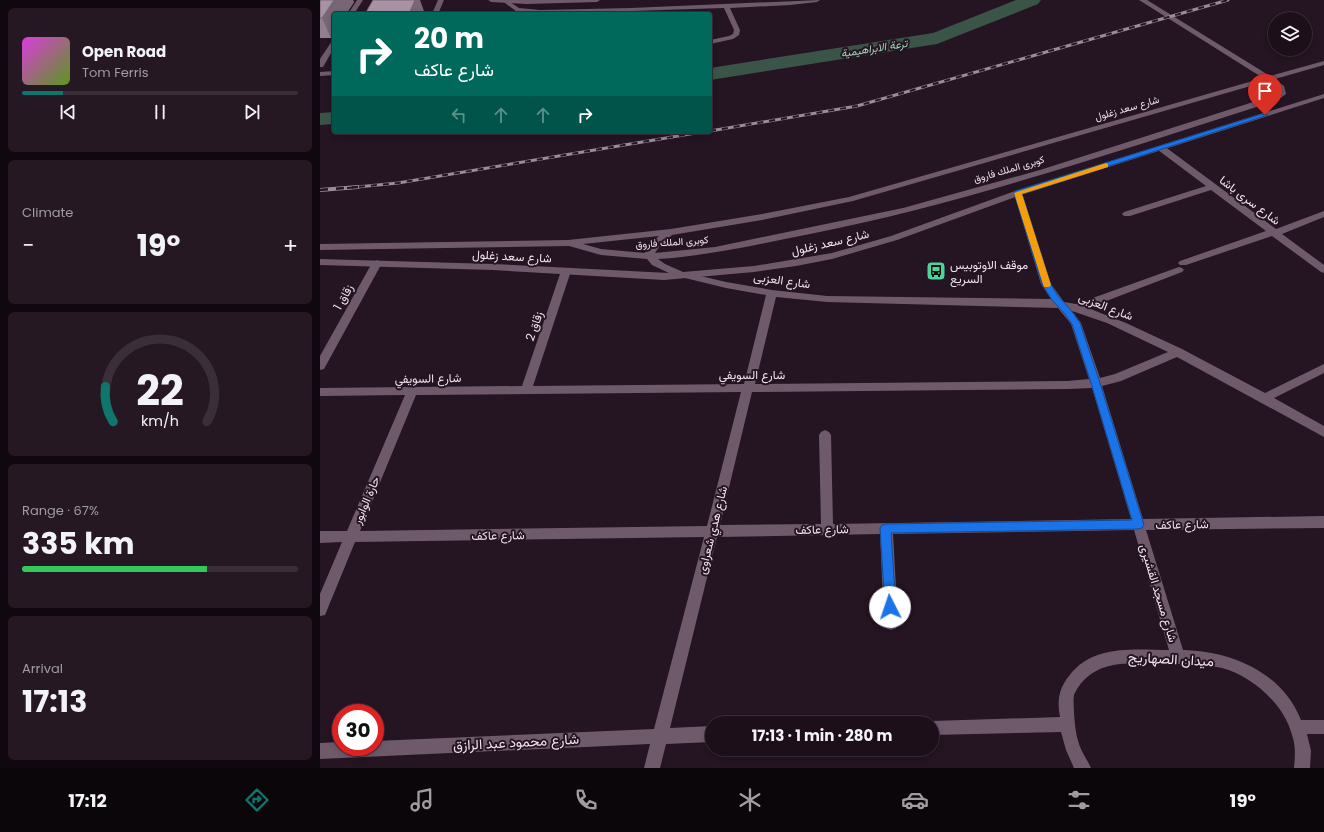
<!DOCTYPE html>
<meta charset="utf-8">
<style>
:root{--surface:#1c0f1a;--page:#251823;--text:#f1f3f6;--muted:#a09ca2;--line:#3a2f39;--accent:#0f766e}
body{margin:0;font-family:Poppins,Vazirmatn,sans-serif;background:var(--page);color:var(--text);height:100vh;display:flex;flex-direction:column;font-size:15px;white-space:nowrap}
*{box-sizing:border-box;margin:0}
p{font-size:13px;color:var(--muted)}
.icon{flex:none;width:22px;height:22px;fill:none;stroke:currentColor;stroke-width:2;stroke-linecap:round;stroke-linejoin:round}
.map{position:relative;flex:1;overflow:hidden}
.drawer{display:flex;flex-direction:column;gap:8px;padding:8px;background:#0f080e;width:320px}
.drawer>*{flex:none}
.guide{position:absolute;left:12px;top:12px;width:380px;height:122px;border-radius:4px;box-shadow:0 2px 6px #0003,0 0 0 1px var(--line);background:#00695c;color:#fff;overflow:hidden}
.tools{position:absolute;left:948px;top:12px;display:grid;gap:8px}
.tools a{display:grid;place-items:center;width:44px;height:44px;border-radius:50%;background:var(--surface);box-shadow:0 2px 6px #0003,0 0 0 1px var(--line);font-size:20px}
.speed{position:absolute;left:12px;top:704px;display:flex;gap:8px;font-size:20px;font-weight:700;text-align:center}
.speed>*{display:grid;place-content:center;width:52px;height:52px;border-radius:50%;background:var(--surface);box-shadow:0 2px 6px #0003,0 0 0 1px var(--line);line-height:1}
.speed .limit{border:6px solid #d22;background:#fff;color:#111}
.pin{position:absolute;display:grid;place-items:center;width:34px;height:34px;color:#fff;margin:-41px -17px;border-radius:50% 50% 50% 0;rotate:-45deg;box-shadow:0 0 4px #0007}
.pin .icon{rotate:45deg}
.me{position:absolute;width:44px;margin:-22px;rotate:356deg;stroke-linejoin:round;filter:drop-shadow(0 0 3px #0008)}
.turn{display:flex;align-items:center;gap:14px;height:84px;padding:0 16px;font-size:18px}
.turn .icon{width:52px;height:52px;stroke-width:2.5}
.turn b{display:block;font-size:28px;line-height:34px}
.lanes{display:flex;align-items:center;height:38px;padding:0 16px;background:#0003;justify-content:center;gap:20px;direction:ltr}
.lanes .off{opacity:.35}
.big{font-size:30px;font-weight:700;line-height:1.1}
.drawer .tile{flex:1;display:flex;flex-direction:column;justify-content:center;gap:6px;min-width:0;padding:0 14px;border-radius:6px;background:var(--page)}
.drawer .dial{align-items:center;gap:0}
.dial svg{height:104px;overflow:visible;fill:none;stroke:var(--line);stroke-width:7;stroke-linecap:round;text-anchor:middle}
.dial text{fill:var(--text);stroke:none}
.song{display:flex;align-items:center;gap:12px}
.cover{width:48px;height:48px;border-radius:6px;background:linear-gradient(135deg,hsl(300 70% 55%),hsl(90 70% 35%))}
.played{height:4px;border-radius:2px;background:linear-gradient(90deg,var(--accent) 15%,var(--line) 15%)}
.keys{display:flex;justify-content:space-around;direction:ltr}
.heat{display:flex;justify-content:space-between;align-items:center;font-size:22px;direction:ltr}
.charge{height:6px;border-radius:3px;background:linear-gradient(90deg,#34c759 67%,var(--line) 0)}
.trip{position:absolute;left:385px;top:716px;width:234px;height:40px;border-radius:20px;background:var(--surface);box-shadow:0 2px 6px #0003,0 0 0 1px var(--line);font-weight:700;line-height:40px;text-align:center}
.tab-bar{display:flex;height:64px;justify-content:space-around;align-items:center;background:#0b060a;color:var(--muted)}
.tab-bar .icon{width:28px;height:28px}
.tab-bar .selected{color:var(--accent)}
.tab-bar b{font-size:18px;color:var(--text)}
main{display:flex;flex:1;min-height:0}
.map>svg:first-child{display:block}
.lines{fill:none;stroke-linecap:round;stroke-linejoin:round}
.canal{fill:#3a5547;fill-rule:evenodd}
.minor{fill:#6f5a6b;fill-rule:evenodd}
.secondary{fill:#6f5a6b;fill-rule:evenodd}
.rail-far1-casing{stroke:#9b8c98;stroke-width:3}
.rail-casing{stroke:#9b8c98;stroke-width:4}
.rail-far1{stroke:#251422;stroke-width:2;stroke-dasharray:6;stroke-linecap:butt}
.rail{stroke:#251422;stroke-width:2.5;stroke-dasharray:8;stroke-linecap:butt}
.wall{fill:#927e8e}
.shaded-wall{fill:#776674}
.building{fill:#aa92a5;stroke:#776674}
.route{fill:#1a73e8;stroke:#114b97}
.slow{fill:#f59e0b}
.labels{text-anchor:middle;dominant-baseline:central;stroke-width:4;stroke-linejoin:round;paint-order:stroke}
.far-street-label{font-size:10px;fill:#f0e3ed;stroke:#251422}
.far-water-label{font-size:11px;font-style:italic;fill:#a0d8bb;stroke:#251422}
.street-label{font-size:12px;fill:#f0e3ed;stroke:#251422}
.poi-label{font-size:12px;fill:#f0e3ed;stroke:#251422;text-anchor:start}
.near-street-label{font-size:14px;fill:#f0e3ed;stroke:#251422}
</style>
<main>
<section class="drawer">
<div class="tile">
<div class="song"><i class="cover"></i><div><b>Open Road</b><p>Tom Ferris</p></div></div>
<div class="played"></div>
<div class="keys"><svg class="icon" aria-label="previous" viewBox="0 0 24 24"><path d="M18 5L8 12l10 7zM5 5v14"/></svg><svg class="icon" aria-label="pause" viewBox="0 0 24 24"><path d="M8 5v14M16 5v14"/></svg><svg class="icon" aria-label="next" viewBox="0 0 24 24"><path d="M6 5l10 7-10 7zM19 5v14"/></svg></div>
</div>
<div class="tile"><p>Climate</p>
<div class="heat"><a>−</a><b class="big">19°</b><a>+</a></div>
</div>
<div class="tile dial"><svg viewBox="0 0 100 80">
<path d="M14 69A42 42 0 1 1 86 69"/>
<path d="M14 69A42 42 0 0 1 8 42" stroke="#0f766e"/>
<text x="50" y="56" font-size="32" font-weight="700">22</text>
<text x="50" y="72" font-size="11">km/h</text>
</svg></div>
<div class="tile"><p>Range · 67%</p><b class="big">335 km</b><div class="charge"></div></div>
<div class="tile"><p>Arrival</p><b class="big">17:13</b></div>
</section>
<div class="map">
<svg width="1004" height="768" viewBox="0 0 1004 768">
<rect width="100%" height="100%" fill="#251422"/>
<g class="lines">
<g class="canal">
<path d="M696,0H721L718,4L617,44L390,80V68L613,33Z"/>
<path d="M14,112V124L0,125V113Z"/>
</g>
<g class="minor">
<path d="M37,0H43L34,14H28Z"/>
<path d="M118,0H124L118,14H112Z"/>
<path d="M187,0L199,8L220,10L311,8L500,0L497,2L470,5L410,8L420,30L419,35L413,39L390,44V40L409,36L413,34L414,30L404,8L220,14L196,11L185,3L184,2Z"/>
<path d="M14,40V48L3,67H0V59L12,41Z"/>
<path d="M14,71V75L0,76V72Z"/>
<path d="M838,146H844L956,229L1004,211V217L962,234L1004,265V273L1001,272L952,236L866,265H860L858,263L860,261L946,231L891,190L810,216H804L802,214L804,212L886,186L838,150L837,148Z"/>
<path d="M698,190L702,193L731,284L744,302L756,304L859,267L862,268L864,270L862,272L768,308L806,323L862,349L945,393L1004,364V373L954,398L1004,426V437L857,357L801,381L782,386L823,519L1004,516V528L826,530L863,650C911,651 962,672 981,720H1004V734H987L991,751L990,768H974C975,757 976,746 972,735C964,704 932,676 902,668C882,663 860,664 839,664C812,664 785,659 764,680C760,684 756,690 754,695C753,701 754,708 754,713C755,726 756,738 761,749C764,756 768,761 771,768H754L746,750L741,732L612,735V723H607L612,721L740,717C739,711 738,704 739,698C740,690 744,682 749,676C773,644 814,650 849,650L814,530L573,534L578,623L576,628L571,630L566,628L564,623L560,534L397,537L350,728L392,726V742L346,744L340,768H324L330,744L0,759V743L21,742V747H55V741L334,729L384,537L35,542L5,615L0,616V594L22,542L0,543V531H27L85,395L0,396V388L202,386L241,271L246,268L251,271L213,386L424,384L446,295L406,288L365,278L363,276L368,273L406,282L452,290L507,296L731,299L721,284L694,193ZM456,297L507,302L738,308L751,324L769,379L748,381L435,384ZM752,311L787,323L848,352L795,374L780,378L761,323ZM772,388L811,519L513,524L511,435L509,432L505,430L501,432L499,435L501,524L400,525L432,392L748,389ZM421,392L387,526L40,531L96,395Z"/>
<path d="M57,260L62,263L4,369L0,370V356L52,263Z"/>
</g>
<g class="secondary">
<path d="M168,0H280L277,2L207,4L171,2Z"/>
<path d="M819,0H827L950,76L1004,61V65L955,79L964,86L966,94L958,100C803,149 650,202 490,234C439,244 389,256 338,259L345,264L363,272L434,266L512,253L571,236L695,191L1004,94V98L701,195L577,240L512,259L476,266L434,272L344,280L173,270L0,265V259L173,264L349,273L332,265L327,259L281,255L249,246L0,250V244L248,240L351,229L442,214L529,197L943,78ZM948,81L957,89L958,93L952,96L720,170L583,208L395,247L335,253L341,244L352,235L442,220L533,201ZM339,236L328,245L325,253L281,249L263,244Z"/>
</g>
<g class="rail-far1-casing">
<g id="rail-far1">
<path d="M390,131L537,106L908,0"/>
<path d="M27,188L78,183L382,132"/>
</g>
</g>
<g class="rail-casing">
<path id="rail" d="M0,190L38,187"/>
</g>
<use href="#rail-far1" class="rail-far1"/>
<use href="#rail" class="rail"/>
</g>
<path class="wall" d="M0,0H33L34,2L26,14H14L11,38H0Z"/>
<g class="shaded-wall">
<path d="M14,0H33L34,2L26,14H14V33L11,38L2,18Z"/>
<path d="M95,0H100L105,14H89Z"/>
</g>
<g class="building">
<path d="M0,0H14L2,18H0Z"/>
<path d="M53,0H95L89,14H45Z"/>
</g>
<path class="route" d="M942,114L948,115L702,194L730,283L738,296L750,309L760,323L780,383L824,525L822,528L818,529L571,533L576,607L574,611L570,612L566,611L565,607L560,528L562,525L566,524L812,520L771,383L752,324L744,313L732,300L722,284L694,193L695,191Z"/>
<path class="slow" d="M786,163L788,164V167L702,194L731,285L729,287H724L694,193Z"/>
<defs>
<g id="bus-square" transform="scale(1)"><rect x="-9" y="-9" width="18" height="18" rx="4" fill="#4bd49b" stroke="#251422"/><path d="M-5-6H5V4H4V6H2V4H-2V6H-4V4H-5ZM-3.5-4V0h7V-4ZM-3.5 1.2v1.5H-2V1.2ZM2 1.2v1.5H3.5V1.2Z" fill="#111"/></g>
</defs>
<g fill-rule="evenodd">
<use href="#bus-square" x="616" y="271"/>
</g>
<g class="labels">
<g class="far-street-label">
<text transform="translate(807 108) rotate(-16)">شارع سعد زغلول</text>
<text transform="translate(689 169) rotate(-16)">كوبرى الملك فاروق</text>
<text transform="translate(352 242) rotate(-4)">كوبرى الملك فاروق</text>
</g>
<g class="far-water-label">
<text transform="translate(554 48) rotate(-9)">ترعة الابراهيمية</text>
</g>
<g class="street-label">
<text transform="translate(930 200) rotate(37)">شارع سرى باشا</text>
<text transform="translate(510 242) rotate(-13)">شارع سعد زغلول</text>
<text transform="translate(192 256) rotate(3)">شارع سعد زغلول</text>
<text transform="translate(462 280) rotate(8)">شارع العزبى</text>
<text transform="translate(23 297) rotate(-61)">زقاق 1</text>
<text transform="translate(786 306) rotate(21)">شارع العزبى</text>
<text transform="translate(214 326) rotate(-71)">زقاق 2</text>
<text x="432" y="374">شارع السويفي</text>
<text transform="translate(108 378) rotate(-1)">شارع السويفي</text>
<text transform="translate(46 500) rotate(-67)">حارة الوابور</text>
<text transform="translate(862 524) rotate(-1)">شارع عاكف</text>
<text transform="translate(502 529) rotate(-1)">شارع عاكف</text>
<text transform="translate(392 530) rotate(-76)">شارع هدي شعراوى</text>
<text transform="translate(178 535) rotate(-1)">شارع عاكف</text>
<text transform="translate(839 593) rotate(73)">شارع مسجد القشيرى</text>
</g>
<g class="poi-label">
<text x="630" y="264">موقف الاوتوبيس<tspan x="630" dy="14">السريع</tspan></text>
</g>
<g class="near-street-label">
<text transform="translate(851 659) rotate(3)">ميدان الصهاريج</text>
<text transform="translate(196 742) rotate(-3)">شارع محمود عبد الرازق</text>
</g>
</g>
</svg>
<div class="tools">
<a><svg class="icon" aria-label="layers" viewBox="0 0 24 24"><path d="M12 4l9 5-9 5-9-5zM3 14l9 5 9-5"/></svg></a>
</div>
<div class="speed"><div class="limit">30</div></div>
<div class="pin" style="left:945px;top:115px;background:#d93025"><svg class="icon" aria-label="arrive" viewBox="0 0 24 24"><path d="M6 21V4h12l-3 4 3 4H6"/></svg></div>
<svg class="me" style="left:570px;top:607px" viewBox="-20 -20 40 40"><circle r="19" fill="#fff"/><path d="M0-13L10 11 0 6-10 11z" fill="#1a73e8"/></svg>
<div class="trip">17:13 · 1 min · 280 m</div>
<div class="guide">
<div class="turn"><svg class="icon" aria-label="right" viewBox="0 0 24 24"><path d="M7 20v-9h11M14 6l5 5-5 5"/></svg><div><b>20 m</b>شارع عاكف</div></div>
<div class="lanes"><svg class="icon off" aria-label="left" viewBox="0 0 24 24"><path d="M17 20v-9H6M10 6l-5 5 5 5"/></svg><svg class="icon off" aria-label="ahead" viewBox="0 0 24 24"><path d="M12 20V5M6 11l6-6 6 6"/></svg><svg class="icon off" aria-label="ahead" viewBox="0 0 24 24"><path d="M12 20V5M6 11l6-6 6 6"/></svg><svg class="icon" aria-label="right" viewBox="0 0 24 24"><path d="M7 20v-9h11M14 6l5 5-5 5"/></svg></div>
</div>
</div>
</main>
<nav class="tab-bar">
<b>17:12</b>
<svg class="icon selected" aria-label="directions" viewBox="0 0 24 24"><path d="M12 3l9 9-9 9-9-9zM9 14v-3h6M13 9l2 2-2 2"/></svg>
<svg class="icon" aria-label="music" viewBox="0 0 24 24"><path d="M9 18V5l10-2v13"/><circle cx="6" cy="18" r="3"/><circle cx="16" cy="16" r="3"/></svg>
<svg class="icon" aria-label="phone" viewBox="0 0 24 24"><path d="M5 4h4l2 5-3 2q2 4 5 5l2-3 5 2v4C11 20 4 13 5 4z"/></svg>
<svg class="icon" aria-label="climate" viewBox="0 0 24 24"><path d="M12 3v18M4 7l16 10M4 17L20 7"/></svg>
<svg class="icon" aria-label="car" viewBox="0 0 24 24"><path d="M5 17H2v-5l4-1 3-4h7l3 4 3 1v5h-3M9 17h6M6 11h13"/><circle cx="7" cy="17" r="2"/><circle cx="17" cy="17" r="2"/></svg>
<svg class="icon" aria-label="filters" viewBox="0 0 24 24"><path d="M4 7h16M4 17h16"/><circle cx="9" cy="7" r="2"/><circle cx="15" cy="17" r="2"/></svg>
<b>19°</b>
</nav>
